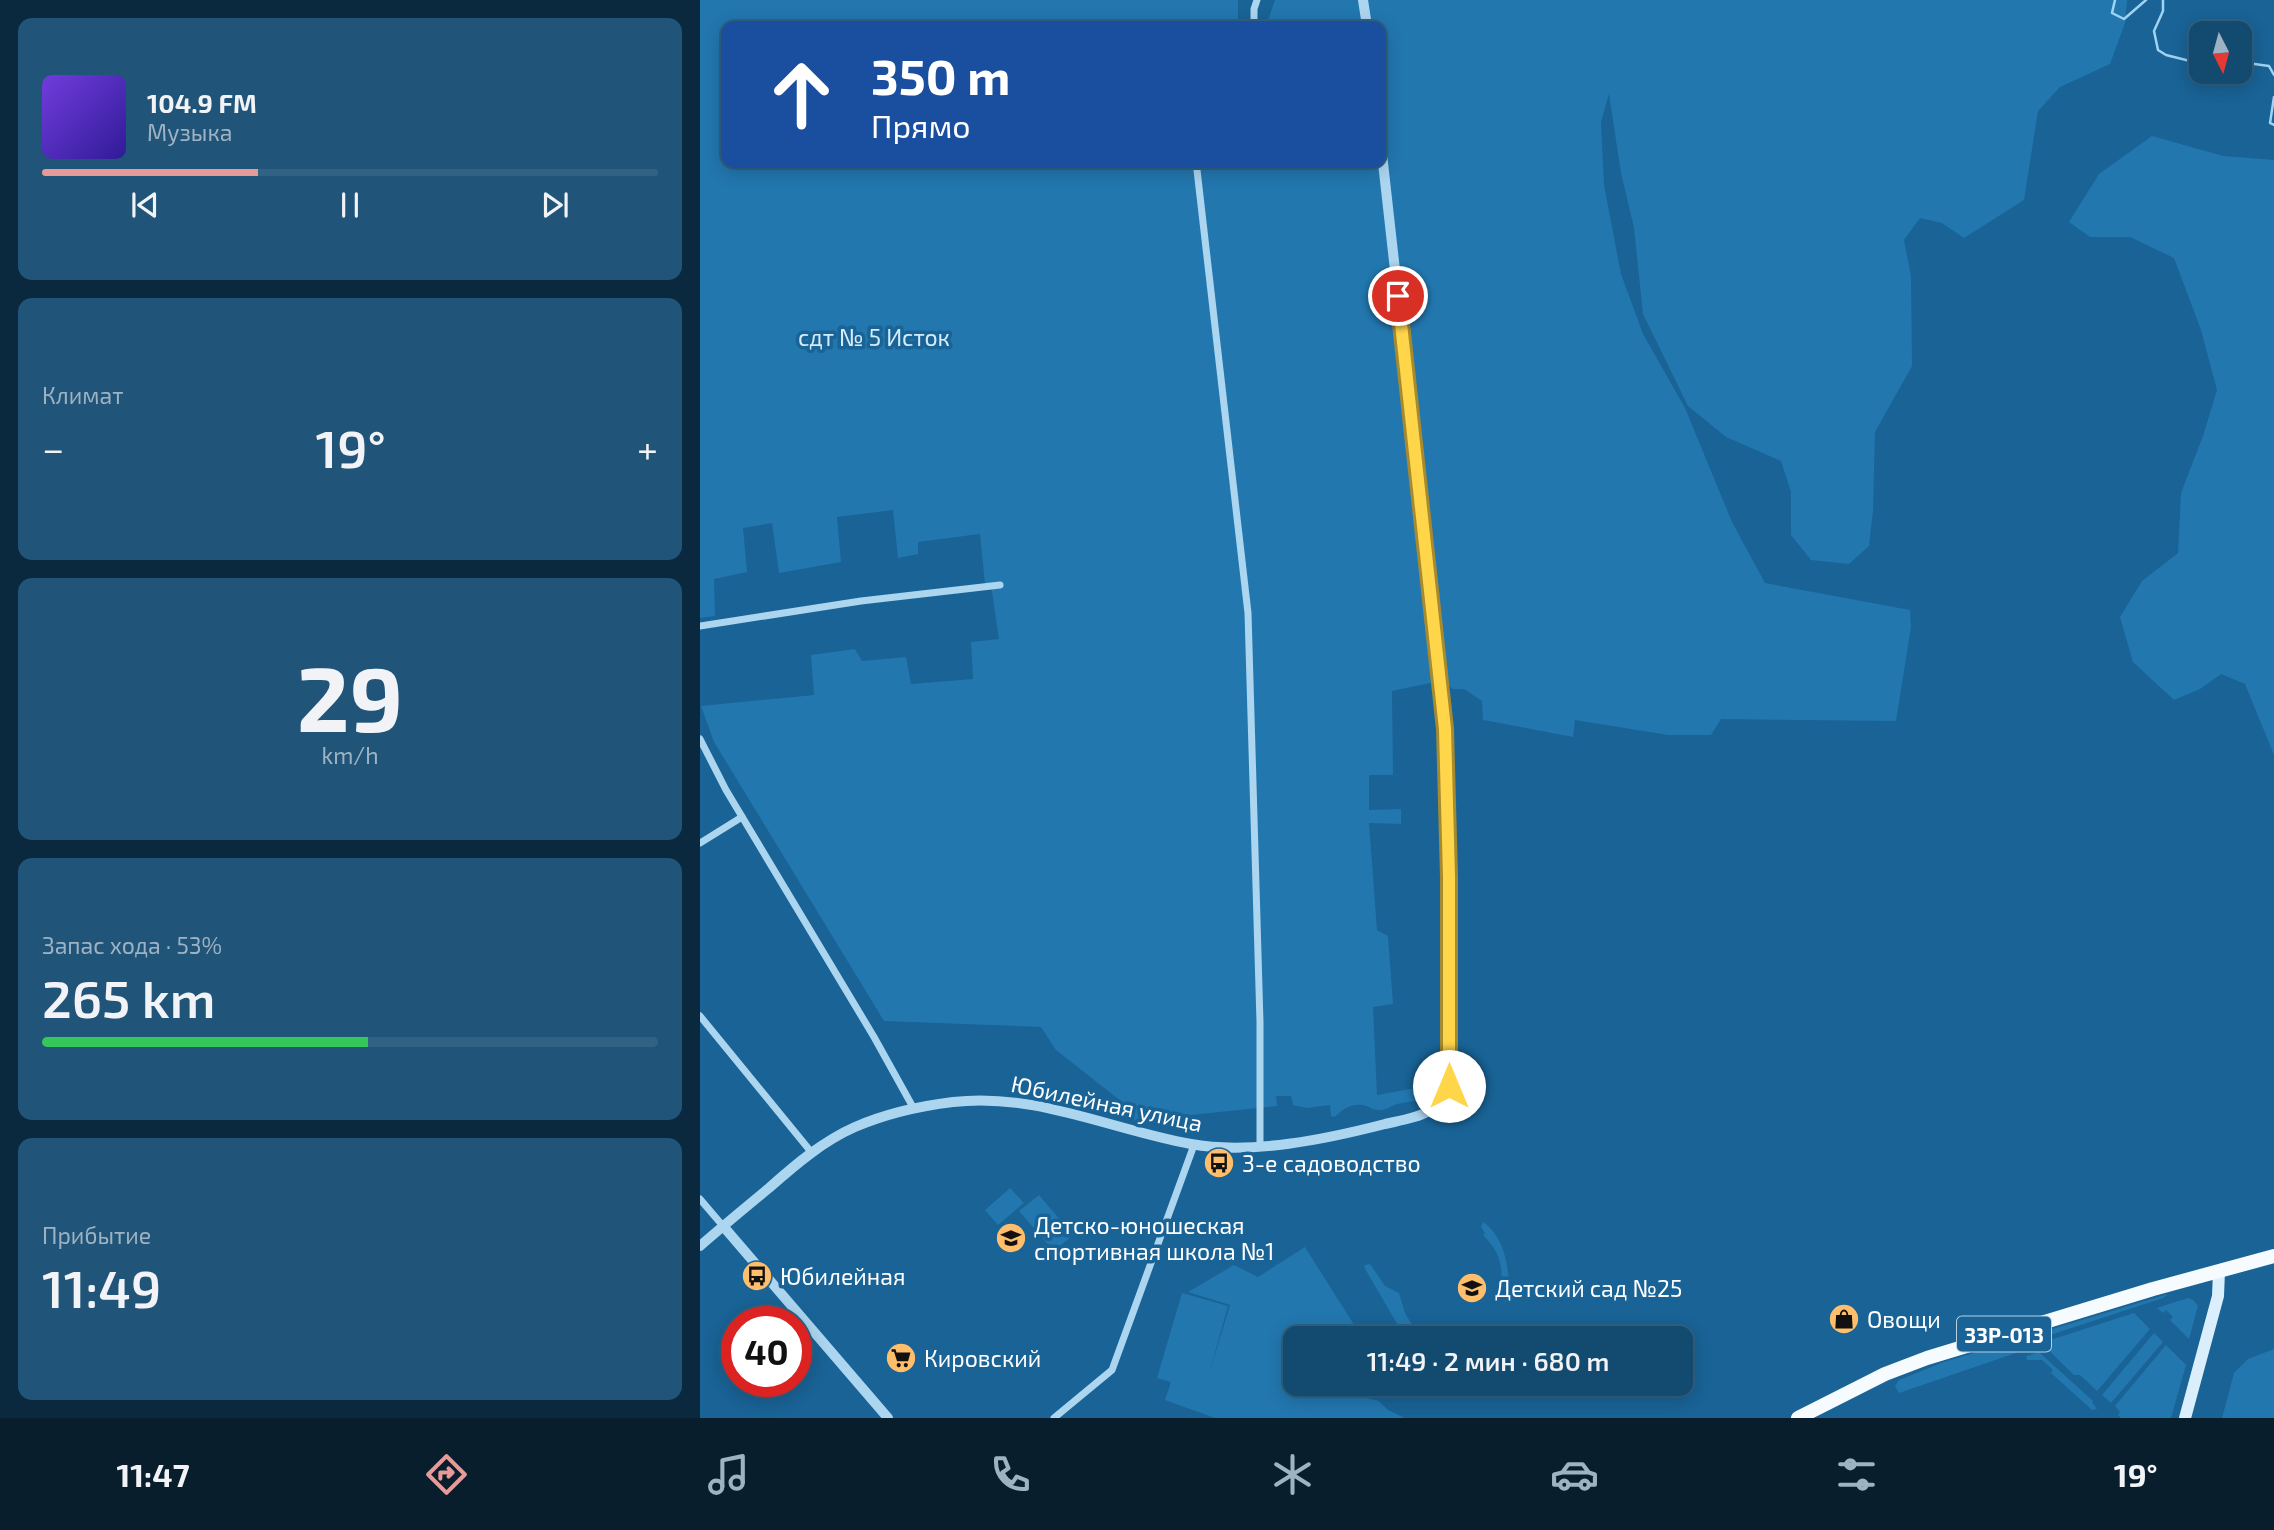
<!DOCTYPE html>
<html lang="ru">
<meta charset="utf-8">
<style>
:root{--surface:#134a70;--page:#205478;--text:#f1f3f6;--muted:#9db3c3;--line:#326283;--accent:#e69b98}
body{margin:0;font-family:"Exo 2",sans-serif;background:var(--page);color:var(--text);height:100vh;display:flex;flex-direction:column;font-size:26px;white-space:nowrap}
*{box-sizing:border-box;margin:0}
p{font-size:23px;color:var(--muted)}
.icon{flex:none;width:38px;height:38px;fill:none;stroke:currentColor;stroke-width:2;stroke-linecap:round;stroke-linejoin:round}
.map{position:relative;flex:1;overflow:hidden}
.drawer{display:flex;flex-direction:column;gap:18px;padding:18px;background:#0a293e;width:700px}
.drawer>*{flex:none}
.top-card{position:absolute;left:21px;top:21px;width:665px;height:147px;border-radius:14px;box-shadow:0 4px 18px #0003,0 0 0 2px var(--line);background:#1a4fa0;color:#fff;overflow:hidden}
.needle{width:46px;rotate:174deg}
.tools{position:absolute;left:1489px;top:21px;display:grid;gap:14px}
.tools a{display:grid;place-items:center;width:63px;height:63px;border-radius:14px;background:var(--surface);box-shadow:0 4px 18px #0003,0 0 0 2px var(--line);font-size:35px}
.speed{position:absolute;left:21px;top:1306px;display:flex;gap:14px;font-size:35px;font-weight:700;text-align:center}
.speed>*{display:grid;place-content:center;width:91px;height:91px;border-radius:50%;background:var(--surface);box-shadow:0 4px 18px #0003,0 0 0 2px var(--line);line-height:1}
.speed .limit{border:10px solid #d22;background:#fff;color:#111}
.pin{position:absolute;display:grid;place-items:center;width:60px;height:60px;color:#fff;margin:-30px;border:4px solid #fff;border-radius:50%;box-shadow:0 2px 7px #0007}
.me{position:absolute;width:77px;margin:-38px;rotate:0deg;stroke-linejoin:round;filter:drop-shadow(0 0 5px #0008)}
.turn{display:flex;align-items:center;gap:24px;height:147px;padding:0 35px;font-size:32px}
.turn .icon{width:91px;height:91px;stroke-width:2.5}
.turn b{display:block;font-size:49px;line-height:60px}
.big{font-size:52px;font-weight:600;line-height:1.1}
.drawer .card{flex:1;display:flex;flex-direction:column;justify-content:center;gap:10px;min-width:0;padding:0 24px;border-radius:14px;background:var(--page)}
.drawer .dial{align-items:center;gap:0}
.dial b{font-size:91px;line-height:1}
.song{display:flex;align-items:center;gap:21px}
.cover{width:84px;height:84px;border-radius:10px;background:linear-gradient(135deg,hsl(260 70% 55%),hsl(250 70% 35%))}
.played{height:7px;border-radius:4px;background:linear-gradient(90deg,var(--accent) 35%,var(--line) 35%)}
.keys{display:flex;justify-content:space-around;direction:ltr}
.heat{display:flex;justify-content:space-between;align-items:center;font-size:38px;direction:ltr}
.charge{height:10px;border-radius:5px;background:linear-gradient(90deg,#34c759 53%,var(--line) 0)}
.trip{position:absolute;left:583px;top:1326px;width:410px;height:70px;border-radius:14px;background:var(--surface);box-shadow:0 4px 18px #0003,0 0 0 2px var(--line);font-weight:600;line-height:70px;text-align:center}
.tab-bar{display:flex;height:112px;justify-content:space-around;align-items:center;background:#081e2d;color:var(--muted)}
.tab-bar .icon{width:49px;height:49px}
.tab-bar .current{color:var(--accent)}
.tab-bar b{font-size:32px;color:var(--text)}
main{display:flex;flex:1;min-height:0}
.map>svg:first-child{display:block}
.green{fill:#2277af}
.lines{fill:none;stroke-linecap:round;stroke-linejoin:round}
.stream{stroke:#9fd3f3;stroke-width:2.5}
.minor{stroke:#acd5f0;stroke-width:7}
.tertiary{stroke:#acd5f0;stroke-width:10}
.secondary{stroke:#daeefb;stroke-width:12}
.primary{stroke:#f5fbff;stroke-width:14}
.route-casing{stroke:#a68a30;stroke-width:18}
.route{stroke:#ffd54a;stroke-width:12}
.labels{text-anchor:middle;dominant-baseline:central;stroke-width:7;stroke-linejoin:round;paint-order:stroke}
.shield{fill:#196396;stroke:#bad0e0;stroke-width:2}
.shield-label{font-size:21px;font-weight:bold;fill:#fff}
.park-label{font-size:23px;fill:#d3ecfb;stroke:#196396}
.street-label{font-size:23px;fill:#fff;stroke:#196396}
.poi-label{font-size:23px;fill:#fff;stroke:#196396;text-anchor:start}
</style>
<main>
<section class="drawer">
<div class="card">
<div class="song"><i class="cover"></i><div><b>104.9 FM</b><p>Музыка</p></div></div>
<div class="played"></div>
<div class="keys"><svg class="icon" aria-label="previous" viewBox="0 0 24 24"><path d="M18 5L8 12l10 7zM5 5v14"/></svg><svg class="icon" aria-label="pause" viewBox="0 0 24 24"><path d="M8 5v14M16 5v14"/></svg><svg class="icon" aria-label="next" viewBox="0 0 24 24"><path d="M6 5l10 7-10 7zM19 5v14"/></svg></div>
</div>
<div class="card"><p>Климат</p>
<div class="heat"><a>−</a><b class="big">19°</b><a>+</a></div>
</div>
<div class="card dial"><b>29</b><p>km/h</p></div>
<div class="card"><p>Запас хода · 53%</p><b class="big">265 km</b><div class="charge"></div></div>
<div class="card"><p>Прибытие</p><b class="big">11:49</b></div>
</section>
<div class="map">
<svg width="1574" height="1418" viewBox="0 0 1574 1418">
<rect width="100%" height="100%" fill="#196396"/>
<g class="green">
<path d="M0,0H538V26H26V163H681V26H566L575,0H1427L1425,23L1410,64L1360,87L1338,111L1324,200L1264,238L1242,223L1220,218L1204,240L1211,276L1212,366L1175,432L1173,511L1169,546L1149,564L1111,560L1091,535V492L1081,461L1026,437L988,406L943,314L934,228L921,173L909,94L901,122L904,185L921,274L943,334L985,408L1032,522L1065,583L1210,610L1211,627L1196,721L1021,719L1011,735H968L875,720L873,737L783,720L782,701L764,689H753L748,685L735,682L692,691L693,775H669V810L701,809V824L669,823L677,930L688,936L693,1004L673,1007L677,1095L716,1088L734,1078L740,1082L737,1094C723,1103 708,1100 694,1105C688,1108 685,1110 678,1110C672,1110 669,1106 663,1105C651,1103 641,1110 635,1117L631,1116L630,1105L607,1108L593,1105L591,1096H576L577,1106L434,1121L431,1109L356,1050L341,1027L184,1021L14,742L1,706L114,695L111,655L155,649L162,661L206,657L211,684L273,679L271,642L299,639L291,585L285,584L280,534L218,542V554L198,558L193,510L137,517L141,562L79,573L72,523L43,528L47,572L14,579L15,616L0,618Z"/>
<path d="M1452,136L1523,156L1574,160V755L1545,684L1521,674L1500,689L1474,700L1433,662L1420,617L1442,581L1478,553L1481,493L1503,436L1517,390L1501,330L1474,258L1430,237H1390L1369,222L1399,174Z"/>
<path d="M310,1188L324,1203L298,1225L285,1210Z"/>
<path d="M339,1195L373,1235L354,1251L319,1211Z"/>
<path d="M783,1222C808,1240 808,1272 811,1300L809,1302H805L803,1298C800,1268 806,1259 783,1235L785,1233L781,1227Z"/>
<path d="M605,1247L663,1339H595V1384H645L651,1394L679,1401L688,1410L705,1418H515L465,1400L471,1382L457,1378L482,1293L528,1306L509,1374L530,1305L488,1292L534,1265L558,1277Z"/>
<path d="M670,1264L685,1286L699,1293L705,1313L718,1335L716,1337L699,1327L696,1322L664,1267L665,1265Z"/>
<path d="M1468,1294L1463,1298L1335,1340L1336,1346L1199,1393L1195,1386L1199,1380L1244,1362Z"/>
<path d="M1488,1298L1493,1300L1498,1306L1489,1339L1470,1320L1473,1317L1466,1310L1463,1313L1457,1308Z"/>
<path d="M1434,1313L1450,1329L1397,1391L1380,1375H1374L1341,1343Z"/>
<path d="M1454,1333L1463,1342L1411,1403L1402,1395Z"/>
<path d="M1466,1345L1486,1365L1471,1418H1421L1418,1415L1420,1412L1415,1406Z"/>
<path d="M1574,1349V1418H1522L1534,1373L1548,1359Z"/>
<path d="M1339,1352L1393,1401L1392,1402L1397,1409L1392,1410L1351,1373L1353,1370L1342,1360H1327L1326,1356Z"/>
</g>
<g class="lines">
<g class="stream">
<path d="M1415,0L1412,13L1424,19L1446,0"/>
<path d="M1463,0V11L1454,31L1458,50L1466,55L1502,64"/>
<path d="M1540,62L1569,66L1574,75"/>
<path d="M1574,97L1570,123L1574,125"/>
</g>
<g class="minor">
<path d="M554,26V9L557,0"/>
<path d="M499,163L497,170L548,613L560,1022V1146"/>
<path d="M0,626L161,601L300,585"/>
<path d="M0,739L26,790L174,1037L214,1109"/>
<path d="M0,843L42,817"/>
<path d="M0,1016L112,1153"/>
<path d="M0,1199L23,1226"/>
<path d="M354,1418L412,1370L494,1145"/>
</g>
<g class="tertiary">
<path d="M663,0L667,26"/>
<path d="M23,1226L188,1418"/>
<path d="M0,1246C23,1226 46,1207 69,1188C95,1165 123,1141 155,1127C185,1114 220,1106 253,1102C335,1092 412,1130 491,1144C551,1155 627,1139 685,1124C716,1117 747,1114 749,1075L748,799L744,708L681,145"/>
</g>
<path class="secondary" d="M1485,1418L1518,1296L1519,1271"/>
<path class="primary" d="M1098,1418L1185,1374L1227,1358L1453,1289L1574,1256"/>
</g>
<g class="lines">
<g class="route-casing">
<path id="route" d="M698,296L745,729L749,877V1086"/>
</g>
<use href="#route" class="route"/>
</g>
<defs>
<g id="bus-disc" transform="scale(1.575)"><circle r="9.5" fill="#ffbe6b" stroke="#196396"/><path d="M-5-6H5V4H4V6H2V4H-2V6H-4V4H-5ZM-3.5-4V0h7V-4ZM-3.5 1.2v1.5H-2V1.2ZM2 1.2v1.5H3.5V1.2Z" fill="#111"/></g>
<g id="school-disc" transform="scale(1.575)"><circle r="9.5" fill="#ffbe6b" stroke="#196396"/><path d="M0-5L7-2L0 1L-7-2ZM-4 1L0 2.5L4 1V4Q0 6-4 4Z" fill="#111"/></g>
<g id="shop-disc" transform="scale(1.575)"><circle r="9.5" fill="#ffbe6b" stroke="#196396"/><path d="M-5-2.5h2.3a2.7 3.5 0 0 1 5.4 0H5L5.5 6h-11ZM-1.5-2.5h3a1.5 2.3 0 0 0-3 0Z" fill="#111"/></g>
<g id="supermarket-disc" transform="scale(1.575)"><circle r="9.5" fill="#ffbe6b" stroke="#196396"/><path d="M-6-5.5h2.5l.6 2H6L4.5 2H-2.5L-4.4-4H-6ZM-1.5 3.2a1.3 1.3 0 1 0 .1 0ZM3 3.2a1.3 1.3 0 1 0 .1 0Z" fill="#111"/></g>
</defs>
<g fill-rule="evenodd">
<use href="#bus-disc" x="519" y="1163"/>
<use href="#school-disc" x="311" y="1238"/>
<use href="#bus-disc" x="57" y="1276"/>
<use href="#school-disc" x="772" y="1288"/>
<use href="#shop-disc" x="1144" y="1319"/>
<use href="#supermarket-disc" x="201" y="1358"/>
</g>
<g class="labels">
<rect class="shield" x="1257" y="1316.5" width="94" height="35" rx="5"/>
<g class="shield-label">
<text x="1304" y="1334">33Р-013</text>
</g>
<g class="park-label">
<text x="174" y="337">сдт № 5 Исток</text>
</g>
<g class="street-label">
<text transform="translate(407 1103) rotate(12)">Юбилейная улица</text>
</g>
<g class="poi-label">
<text x="542" y="1163">3-е садоводство</text>
<text x="334" y="1225">Детско-юношеская<tspan x="334" dy="26">спортивная школа №1</tspan></text>
<text x="80" y="1276">Юбилейная</text>
<text x="795" y="1288">Детский сад №25</text>
<text x="1167" y="1319">Овощи</text>
<text x="224" y="1358">Кировский</text>
</g>
</g>
</svg>
<div class="tools">
<a><svg class="needle" viewBox="-14 -14 28 28"><path d="M0-13l5 13h-10z" fill="#e53935"/><path d="M0 13l5-13h-10z" fill="#9db3c3"/></svg></a>
</div>
<div class="speed"><div class="limit">40</div></div>
<div class="pin" style="left:698px;top:296px;background:#d93025"><svg class="icon" aria-label="arrive" viewBox="0 0 24 24"><path d="M6 21V4h12l-3 4 3 4H6"/></svg></div>
<svg class="me" style="left:749px;top:1086px" viewBox="-20 -20 40 40"><circle r="19" fill="#fff"/><path d="M0-13L10 11 0 6-10 11z" fill="#ffd54a"/></svg>
<div class="trip">11:49 · 2 мин · 680 m</div>
<div class="top-card">
<div class="turn"><svg class="icon" aria-label="ahead" viewBox="0 0 24 24"><path d="M12 20V5M6 11l6-6 6 6"/></svg><div><b>350 m</b>Прямо</div></div>
</div>
</div>
</main>
<nav class="tab-bar">
<b>11:47</b>
<svg class="icon current" aria-label="directions" viewBox="0 0 24 24"><path d="M12 3l9 9-9 9-9-9zM9 14v-3h6M13 9l2 2-2 2"/></svg>
<svg class="icon" aria-label="music" viewBox="0 0 24 24"><path d="M9 18V5l10-2v13"/><circle cx="6" cy="18" r="3"/><circle cx="16" cy="16" r="3"/></svg>
<svg class="icon" aria-label="phone" viewBox="0 0 24 24"><path d="M5 4h4l2 5-3 2q2 4 5 5l2-3 5 2v4C11 20 4 13 5 4z"/></svg>
<svg class="icon" aria-label="climate" viewBox="0 0 24 24"><path d="M12 3v18M4 7l16 10M4 17L20 7"/></svg>
<svg class="icon" aria-label="car" viewBox="0 0 24 24"><path d="M5 17H2v-5l4-1 3-4h7l3 4 3 1v5h-3M9 17h6M6 11h13"/><circle cx="7" cy="17" r="2"/><circle cx="17" cy="17" r="2"/></svg>
<svg class="icon" aria-label="filters" viewBox="0 0 24 24"><path d="M4 7h16M4 17h16"/><circle cx="9" cy="7" r="2"/><circle cx="15" cy="17" r="2"/></svg>
<b>19°</b>
</nav>
